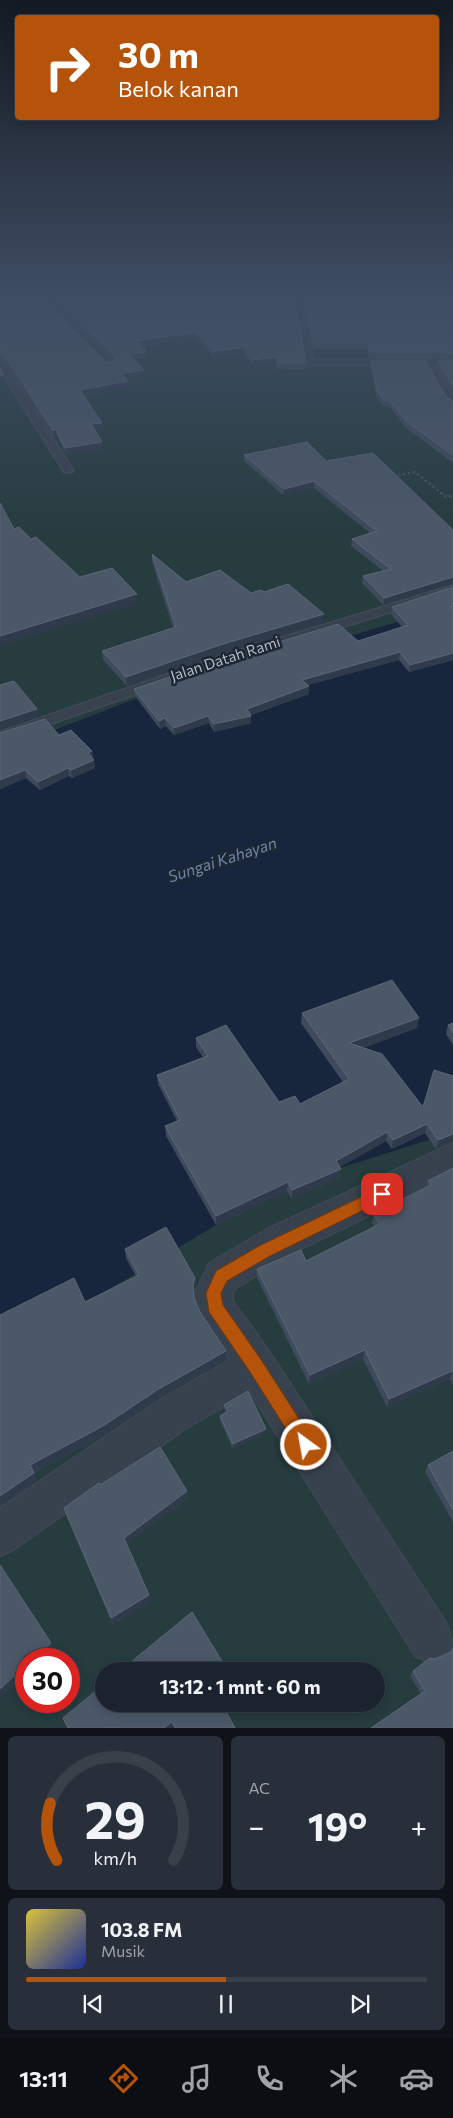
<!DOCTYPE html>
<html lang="id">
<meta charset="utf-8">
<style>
:root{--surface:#1b232e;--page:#282f3a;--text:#f1f3f6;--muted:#a0a4aa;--line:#39404a;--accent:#b45309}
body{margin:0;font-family:Commissioner,sans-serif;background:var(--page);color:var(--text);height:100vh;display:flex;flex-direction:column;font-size:19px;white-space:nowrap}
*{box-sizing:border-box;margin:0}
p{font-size:16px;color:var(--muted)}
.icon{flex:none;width:28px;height:28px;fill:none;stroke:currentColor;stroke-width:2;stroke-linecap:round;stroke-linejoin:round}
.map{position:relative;height:1728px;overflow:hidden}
.details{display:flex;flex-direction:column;gap:8px;padding:8px;background:#0f1319;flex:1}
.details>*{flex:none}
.hud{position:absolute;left:15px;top:15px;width:424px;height:105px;border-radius:5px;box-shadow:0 2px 12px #0003,0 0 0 1px var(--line);background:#b45309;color:#fff;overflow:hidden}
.speed{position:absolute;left:15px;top:1648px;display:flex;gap:10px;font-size:25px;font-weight:700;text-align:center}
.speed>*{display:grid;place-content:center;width:65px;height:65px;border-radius:50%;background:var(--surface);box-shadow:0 2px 12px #0003,0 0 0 1px var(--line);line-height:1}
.speed .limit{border:8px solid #d22;background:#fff;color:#111}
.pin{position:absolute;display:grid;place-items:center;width:42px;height:42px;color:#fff;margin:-21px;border-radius:10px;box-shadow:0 2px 8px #0006}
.me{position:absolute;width:55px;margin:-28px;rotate:328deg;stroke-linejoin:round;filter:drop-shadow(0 0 4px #0008)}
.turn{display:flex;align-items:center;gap:18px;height:105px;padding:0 20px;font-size:22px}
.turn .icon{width:65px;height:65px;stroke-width:2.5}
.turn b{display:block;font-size:35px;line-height:42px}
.big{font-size:38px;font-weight:700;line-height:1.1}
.details .card{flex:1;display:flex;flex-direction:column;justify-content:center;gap:8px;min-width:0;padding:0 18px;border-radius:8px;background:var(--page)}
.details .dial{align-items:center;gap:0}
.dial svg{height:130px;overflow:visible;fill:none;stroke:var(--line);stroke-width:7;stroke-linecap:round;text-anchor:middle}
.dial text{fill:var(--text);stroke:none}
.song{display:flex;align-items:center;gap:15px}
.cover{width:60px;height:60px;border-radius:8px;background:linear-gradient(135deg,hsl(50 70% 55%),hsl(230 70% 35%))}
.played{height:5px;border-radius:2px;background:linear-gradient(90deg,var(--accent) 50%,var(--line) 50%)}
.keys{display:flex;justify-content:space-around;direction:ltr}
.heat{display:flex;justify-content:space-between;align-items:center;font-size:28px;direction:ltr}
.details .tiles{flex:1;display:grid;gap:8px;grid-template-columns:1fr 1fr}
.card:last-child{grid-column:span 2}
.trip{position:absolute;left:95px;top:1662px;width:290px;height:50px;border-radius:25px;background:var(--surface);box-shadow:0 2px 12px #0003,0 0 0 1px var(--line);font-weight:700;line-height:50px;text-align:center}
.menu{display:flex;height:80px;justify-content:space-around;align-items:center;background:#0b0e12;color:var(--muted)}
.menu .icon{width:35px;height:35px}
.menu .active{color:var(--accent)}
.menu b{font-size:22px;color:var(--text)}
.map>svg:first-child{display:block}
.green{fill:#263c3f;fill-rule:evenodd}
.water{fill:#17263c}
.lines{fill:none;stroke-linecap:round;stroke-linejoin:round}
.service-casing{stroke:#414a57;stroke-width:3}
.minor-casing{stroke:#414a57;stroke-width:2}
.path{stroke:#3f5557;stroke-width:2.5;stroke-dasharray:2.5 2.5;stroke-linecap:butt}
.service{fill:#38414e;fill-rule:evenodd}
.minor{fill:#38414e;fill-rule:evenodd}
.wall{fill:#3f4b5c}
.shaded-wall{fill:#2f3b4b}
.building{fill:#4b5868;stroke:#5c6777}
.route{fill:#b45309;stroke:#753606}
.labels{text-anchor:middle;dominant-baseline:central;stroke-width:5;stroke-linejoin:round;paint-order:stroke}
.street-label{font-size:15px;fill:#b4bcc9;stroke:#1d2633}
.water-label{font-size:16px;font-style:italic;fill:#6d86a8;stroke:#1d2633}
</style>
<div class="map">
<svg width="453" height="1728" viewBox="0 0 453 1728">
<rect width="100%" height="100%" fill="#242f3e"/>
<g class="green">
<path d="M0,294H453V606L138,698L0,751Z"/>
<path d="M453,1132V1728H0V1355L277,1188ZM26,1659H69V1701H26ZM104,1671H376V1704H104Z"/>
</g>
<path class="water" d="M453,606V1132L277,1188L0,1355V751L138,698Z"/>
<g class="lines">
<g class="service-casing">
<g id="service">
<path d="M41,294H49L56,306L114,363V367H108L50,309Z"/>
<path d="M294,294H302L313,360L453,359V365H434L453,396V406L448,403L425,365H306Z"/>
<path d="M0,360L4,363L73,470L72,472H64L63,470L0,370Z"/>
<path d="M453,586V593L229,662L0,741V732L221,656Z"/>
</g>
</g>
<g class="minor-casing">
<path id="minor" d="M453,1143V1175L293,1253L235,1289L233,1294V1301L270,1352L447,1624L453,1642L447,1656L431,1663L415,1656L250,1392L187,1428L15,1549L0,1556V1508L159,1400L229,1360L202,1320L196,1307L195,1293L209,1263L267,1229Z"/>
</g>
<path class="path" d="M393,476L415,472L446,497L453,496"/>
<use href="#service" class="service"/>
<use href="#minor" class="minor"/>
</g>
<g class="wall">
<path d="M0,294L48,305L106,362H115V361L57,305L51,294H293L306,363L305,370L277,369V363L253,366L244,353L214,357L197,338L141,347L146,358L134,360L144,370V376L126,379L128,381V387L84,396L102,423V429L94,430L102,449L66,454L57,436L54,437L17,378L6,362L0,358Z"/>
<path d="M304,294H453V358H369L367,349H313Z"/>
<path d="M453,360V392L437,367L438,361Z"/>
<path d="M371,361L453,401V463L405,427L389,406L384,407L376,396L371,367Z"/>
<path d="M244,455L326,461L453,530V585L383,605L362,583L363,576L383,571L351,546L352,539L370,533L314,488L283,495L244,461Z"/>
<path d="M152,554L186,582L251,593L264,592L323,623L220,654L127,686L103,660L102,651L173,628L152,562Z"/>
<path d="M453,587V660L409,672L399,660L308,685L309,686V694L251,715V723L214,732L209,723L174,735L166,726L160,729L135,696L134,689L358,641L402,627L391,614L392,607Z"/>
<path d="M0,733L59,735L92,751L95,768L72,778L69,776L40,790L26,778L0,789Z"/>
<path d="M302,1013L417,1028L363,1048L423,1107L453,1142L436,1149L425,1133L392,1149L386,1141L340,1167L339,1178L292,1199L287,1191L216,1225L166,1136L165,1126L177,1121L158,1084L157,1075L203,1057L196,1047V1038L279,1102L300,1104L343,1082L301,1023Z"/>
<path d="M453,1023V1045L446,1034L448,1025Z"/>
<path d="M453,1168V1385L450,1379L387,1407L363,1359L309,1384L257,1278V1269L306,1261L374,1227L372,1223L373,1214L427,1187L428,1181Z"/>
<path d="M125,1249L195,1278L196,1287L193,1293L194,1298L200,1312L226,1359L158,1398L105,1434L34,1473L37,1481L0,1506V1315L85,1302L136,1276L126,1258Z"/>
<path d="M224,1405L266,1433L233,1449L220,1420V1416L226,1412L224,1409Z"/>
<path d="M453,1451V1522L425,1472L428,1465Z"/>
<path d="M100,1485L187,1491L188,1498L126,1544L150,1602L113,1624L66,1515L64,1508Z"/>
<path d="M453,1647V1728L421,1694L410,1676L413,1671L435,1659L450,1652Z"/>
</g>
<g class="shaded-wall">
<path d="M197,332V338L136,347V341Z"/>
<path d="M244,347V353L214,357V351Z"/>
<path d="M146,352V358L130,360L129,354Z"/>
<path d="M277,357V363L253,366V360Z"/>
<path d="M144,370V376L121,380V374Z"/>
<path d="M4,375L5,381L0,382V376Z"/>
<path d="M128,381V387L80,396V390Z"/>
<path d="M102,423V429L91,431V424Z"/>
<path d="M53,430H56L57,436L54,437Z"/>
<path d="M102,442V449L66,454L65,448Z"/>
<path d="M314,481V488L283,495L284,489Z"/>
<path d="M453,577L452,584L383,605L384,598Z"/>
<path d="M137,594L138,603L0,646V636Z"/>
<path d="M324,614L323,623L220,654L127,686L126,677L220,645Z"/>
<path d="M400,652L399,660L301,687L302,680Z"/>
<path d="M453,653V660L409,672L410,665Z"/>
<path d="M309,686V694L247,716V709Z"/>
<path d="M37,709L38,717L0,730V721Z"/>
<path d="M208,716L209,723L174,735V728Z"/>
<path d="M251,716V723L214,732V724Z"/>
<path d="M165,718L166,726L160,729L159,721Z"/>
<path d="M92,751L93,760L88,753Z"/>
<path d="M94,760L95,768L72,778L71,770Z"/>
<path d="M68,768L69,776L40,790L38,782Z"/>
<path d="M25,770L26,778L0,789V780Z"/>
<path d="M419,1018L417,1028L348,1053L349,1043Z"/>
<path d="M427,1124L425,1133L392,1149L393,1140Z"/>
<path d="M387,1132L386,1141L335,1170L336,1161Z"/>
<path d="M453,1134V1142L436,1149L438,1140Z"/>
<path d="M341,1169L339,1178L292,1199V1190Z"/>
<path d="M288,1182L287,1191L216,1225V1216Z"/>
<path d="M195,1278L196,1287L193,1293V1284Z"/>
<path d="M365,1350L363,1359L309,1384L310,1375Z"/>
<path d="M226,1351V1359L158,1398L105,1434L33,1473L30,1465L157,1390Z"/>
<path d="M452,1371L450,1379L387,1407L389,1399Z"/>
<path d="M266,1429V1433L233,1449V1444Z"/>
<path d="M34,1473L37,1481L0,1506V1496Z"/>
<path d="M187,1491L188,1498L125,1545L124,1538Z"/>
<path d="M149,1595L150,1602L113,1624L111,1618Z"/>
<path d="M51,1643L54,1649L44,1659H33Z"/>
<path d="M26,1665V1675L0,1699V1689Z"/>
<path d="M172,1722L173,1727L171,1728H164Z"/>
</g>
<g class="building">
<path d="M0,294H43L48,305L106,362H115V356L57,299L54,294H293L306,363H277V357L253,360L244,347L214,351L197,332L136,341L146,352L129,354L144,370L121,374L128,381L80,390L102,423L91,424L102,442L65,448L56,430H53L16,372L5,356L0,353Z"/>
<path d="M305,294H453V352H369L368,343H313Z"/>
<path d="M453,360V385L438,361Z"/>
<path d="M371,361H425L447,398L453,401V455L406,421L389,400H384L377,390Z"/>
<path d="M0,368L4,375L0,376Z"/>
<path d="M307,442L326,461L373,453L453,530V577L384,598L363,576L391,569L352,539L377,531L314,481L284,489L244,455Z"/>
<path d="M0,503L14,529L19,527L31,539L36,537L80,577L112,568L137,594L0,636Z"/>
<path d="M152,554L186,582L220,570L251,593L261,590L264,592L288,584L324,614L220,645L126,677L102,651L176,627Z"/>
<path d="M453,587V606L450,607L453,609V653L410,665L400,652L302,680L309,686L247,709L251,716L214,724L208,716L174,728L165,718L159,721L134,689L230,657L338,624L358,641L408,625L392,607Z"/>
<path d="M14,681L37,709L0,721V685Z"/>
<path d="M45,719L59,735L71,730L92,751L88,753L94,760L71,770L68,768L38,782L25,770L0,780V733Z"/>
<path d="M392,980L419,1018L349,1043L382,1054L423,1107L434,1070L453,1076V1134L438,1140L427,1124L393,1140L387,1132L336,1161L341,1169L292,1190L288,1182L216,1216L165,1126L180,1120L157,1075L208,1056L196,1038L226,1025L279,1102L295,1096L300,1104L349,1079L302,1013Z"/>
<path d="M453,1023V1033L448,1025Z"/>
<path d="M453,1168V1372L452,1371L389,1399L365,1350L310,1375L257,1269L301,1250L306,1261L380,1224L373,1214L431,1185L428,1181Z"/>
<path d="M166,1227L195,1278L193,1284L194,1298L200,1312L226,1351L157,1390L103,1426L30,1465L34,1473L0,1496V1315L74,1278L85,1302L139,1275L125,1249Z"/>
<path d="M248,1391L266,1429L233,1444L220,1416L228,1411L224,1405Z"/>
<path d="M160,1447L187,1491L124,1538L149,1595L111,1618L64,1508L99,1483L100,1485Z"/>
<path d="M453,1451V1510L428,1465Z"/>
<path d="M0,1565L51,1643L33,1659H26V1665L0,1689Z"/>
<path d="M192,1612L228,1671H120Z"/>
<path d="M453,1648V1728H371L425,1691L413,1671L430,1658L435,1659L451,1652Z"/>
<path d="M104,1684V1704H222L235,1728H175L172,1722L164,1728H68L63,1718Z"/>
</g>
<linearGradient id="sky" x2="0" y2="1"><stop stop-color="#141a22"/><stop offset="0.55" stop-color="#3f4d63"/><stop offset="1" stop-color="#3f4d63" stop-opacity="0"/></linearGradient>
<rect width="453" height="536" fill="url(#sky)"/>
<path class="route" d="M382,1187L388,1189L390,1194L388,1198L270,1256L227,1281L221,1293L223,1305L262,1361L312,1439L314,1445L312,1451L306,1454L300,1451L250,1372L209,1312L206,1293L216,1271L259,1246Z"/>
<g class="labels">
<g class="street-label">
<text transform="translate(225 658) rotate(-18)">Jalan Datah Rami</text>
</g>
<g class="water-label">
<text transform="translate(222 859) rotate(-18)">Sungai Kahayan</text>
</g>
</g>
</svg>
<div class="speed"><div class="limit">30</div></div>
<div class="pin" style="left:382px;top:1194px;background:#d93025"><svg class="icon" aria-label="arrive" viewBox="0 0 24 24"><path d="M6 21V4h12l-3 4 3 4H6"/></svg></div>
<svg class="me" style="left:306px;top:1445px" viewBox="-20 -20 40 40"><circle r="17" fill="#b45309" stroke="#fff" stroke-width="3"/><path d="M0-11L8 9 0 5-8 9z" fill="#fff"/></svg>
<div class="trip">13:12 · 1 mnt · 60 m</div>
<div class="hud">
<div class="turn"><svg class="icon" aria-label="right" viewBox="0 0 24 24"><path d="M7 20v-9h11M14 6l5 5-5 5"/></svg><div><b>30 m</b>Belok kanan</div></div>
</div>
</div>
<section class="details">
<div class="tiles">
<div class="card dial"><svg viewBox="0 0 100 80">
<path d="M14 69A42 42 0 1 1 86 69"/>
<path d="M14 69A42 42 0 0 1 10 34" stroke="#b45309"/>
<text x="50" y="56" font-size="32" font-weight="700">29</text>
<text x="50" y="72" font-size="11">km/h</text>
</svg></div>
<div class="card"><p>AC</p>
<div class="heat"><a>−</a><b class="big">19°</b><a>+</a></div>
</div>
<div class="card">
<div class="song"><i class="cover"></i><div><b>103.8 FM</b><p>Musik</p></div></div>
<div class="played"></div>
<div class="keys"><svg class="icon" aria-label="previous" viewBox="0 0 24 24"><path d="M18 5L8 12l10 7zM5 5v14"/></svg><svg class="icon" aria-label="pause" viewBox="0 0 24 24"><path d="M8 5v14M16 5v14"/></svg><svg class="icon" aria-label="next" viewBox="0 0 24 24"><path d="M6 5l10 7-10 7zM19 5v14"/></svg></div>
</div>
</div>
</section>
<nav class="menu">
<b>13:11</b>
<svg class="icon active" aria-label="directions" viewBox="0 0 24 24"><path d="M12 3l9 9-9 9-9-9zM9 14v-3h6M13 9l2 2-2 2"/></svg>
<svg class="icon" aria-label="music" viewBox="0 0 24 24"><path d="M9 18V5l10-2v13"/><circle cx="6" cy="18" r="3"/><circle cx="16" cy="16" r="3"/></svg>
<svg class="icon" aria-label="phone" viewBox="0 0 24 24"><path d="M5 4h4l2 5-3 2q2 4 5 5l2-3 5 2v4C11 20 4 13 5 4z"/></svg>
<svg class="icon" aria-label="climate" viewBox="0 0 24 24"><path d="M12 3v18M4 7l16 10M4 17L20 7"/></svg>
<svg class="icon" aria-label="car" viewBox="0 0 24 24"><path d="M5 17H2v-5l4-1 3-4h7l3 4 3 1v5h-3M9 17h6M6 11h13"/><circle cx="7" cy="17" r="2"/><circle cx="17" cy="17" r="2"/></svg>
</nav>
